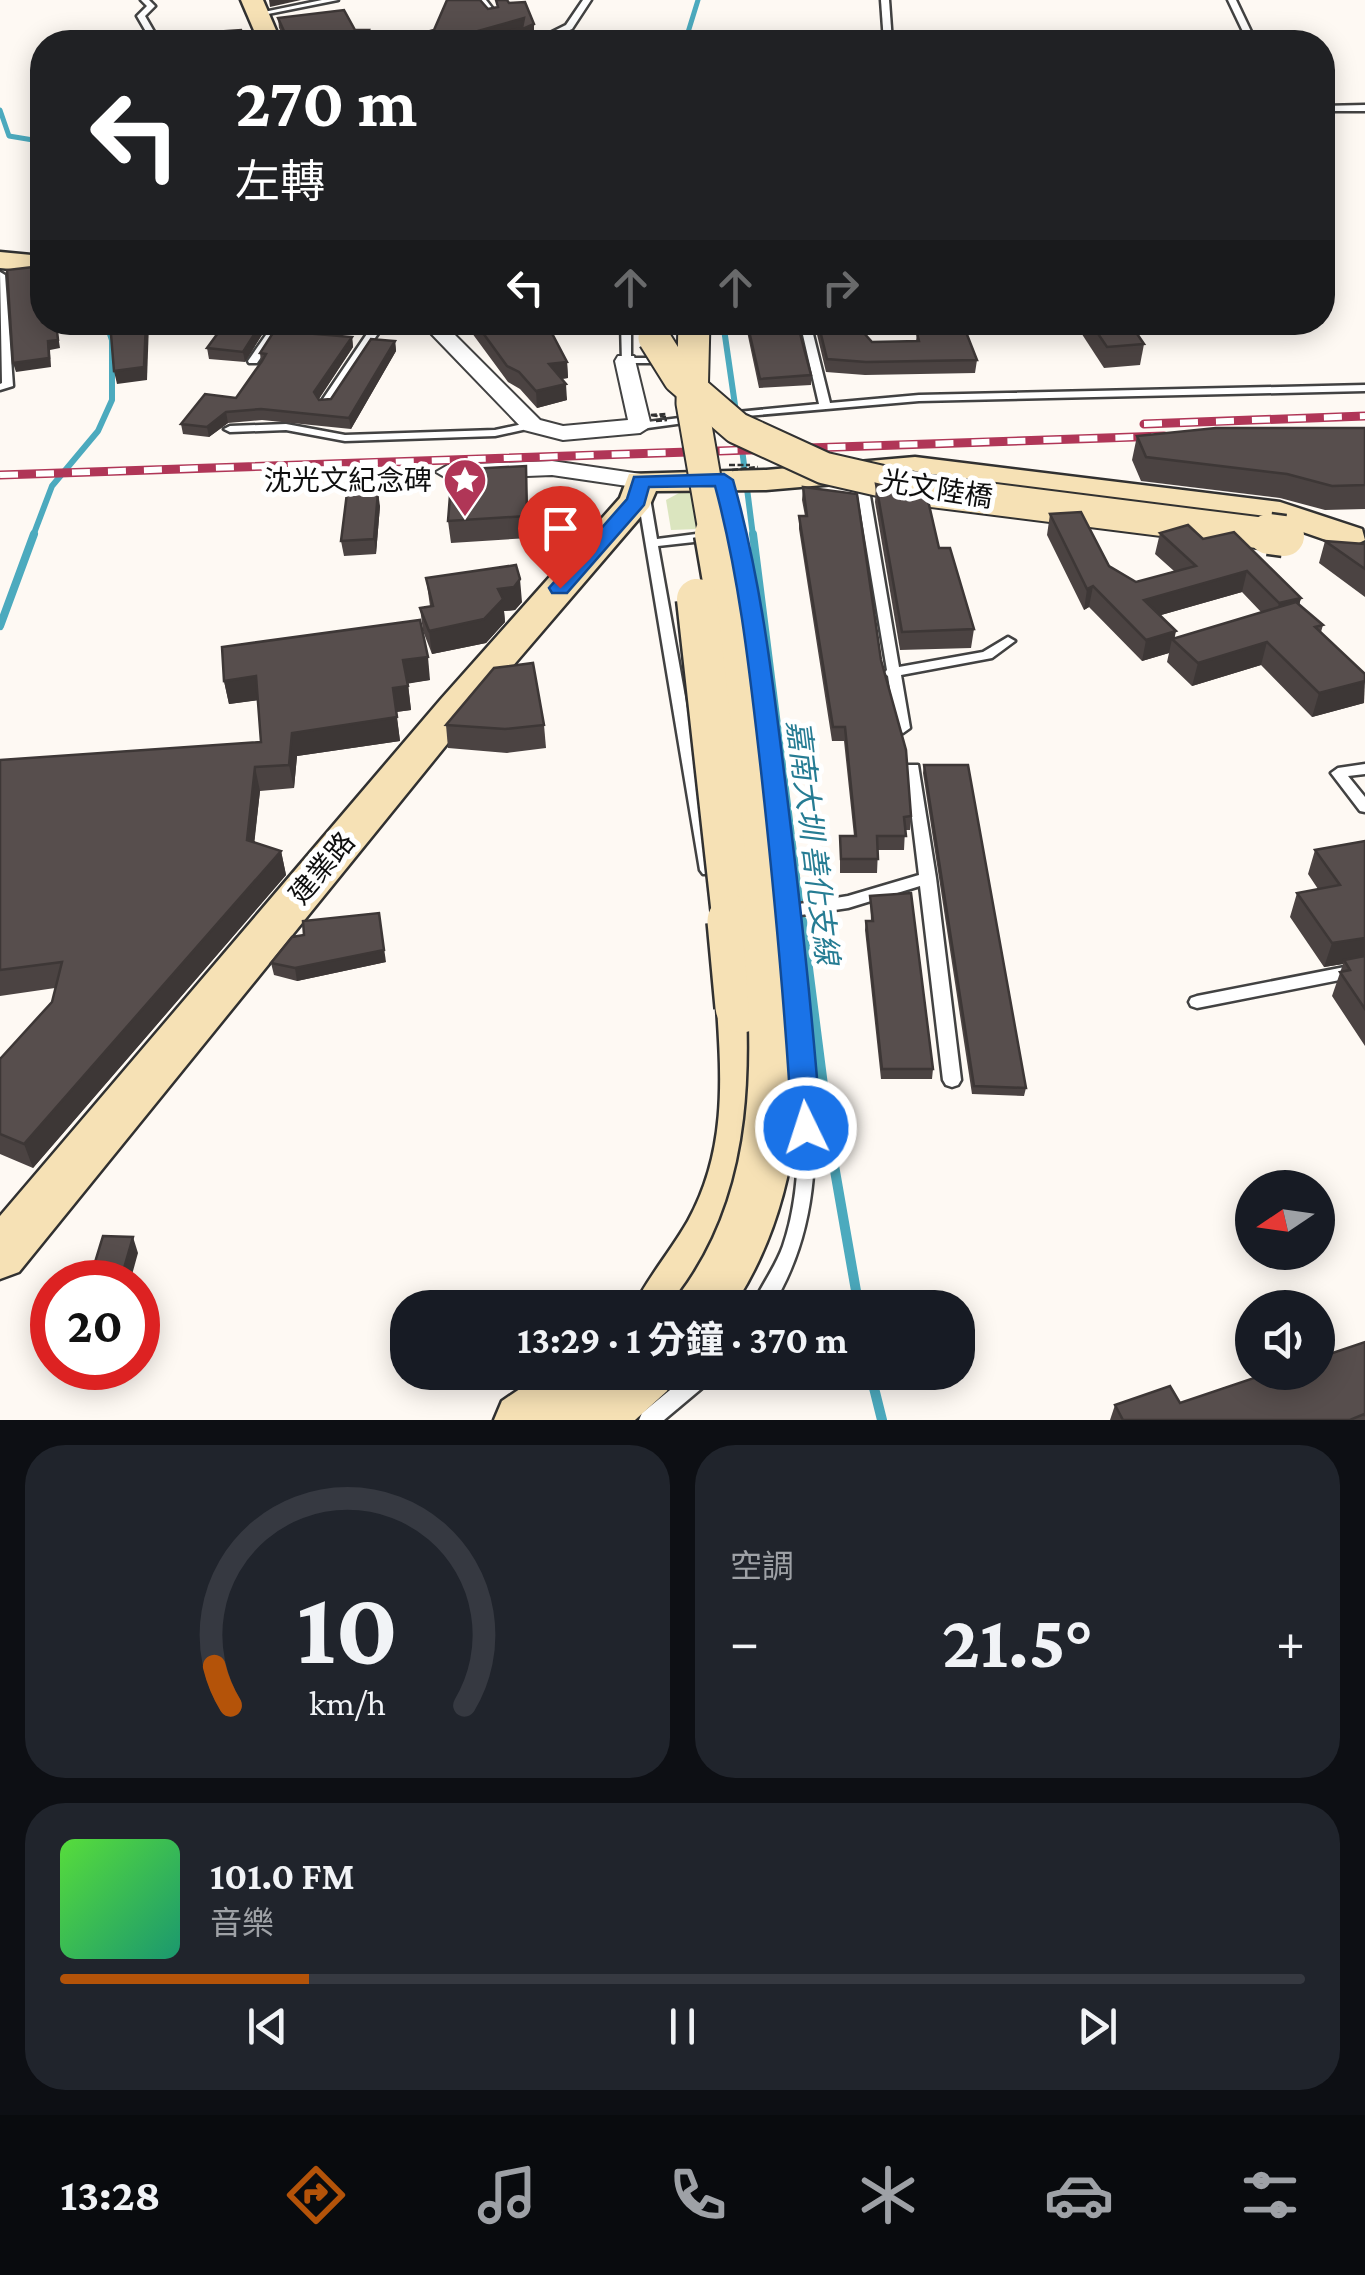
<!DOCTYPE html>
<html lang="zh-TW">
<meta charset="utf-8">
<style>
:root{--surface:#171b24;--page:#20242c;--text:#f1f3f6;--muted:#9ea1a6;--line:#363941;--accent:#b45309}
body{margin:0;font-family:"Crimson Pro","Noto Sans TC",serif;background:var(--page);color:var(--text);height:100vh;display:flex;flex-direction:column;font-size:38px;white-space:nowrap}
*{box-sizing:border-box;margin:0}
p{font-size:32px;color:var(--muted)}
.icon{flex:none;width:55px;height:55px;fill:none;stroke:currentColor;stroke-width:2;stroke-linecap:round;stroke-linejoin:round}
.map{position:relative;height:1420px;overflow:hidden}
.side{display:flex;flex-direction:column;gap:25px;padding:25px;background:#0d0f14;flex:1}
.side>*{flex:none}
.banner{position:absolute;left:30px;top:30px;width:1305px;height:305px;border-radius:40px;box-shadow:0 5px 25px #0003;background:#202124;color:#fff;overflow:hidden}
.needle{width:65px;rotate:257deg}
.buttons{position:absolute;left:1235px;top:1170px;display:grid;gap:20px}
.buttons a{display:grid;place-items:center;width:100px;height:100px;border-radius:50%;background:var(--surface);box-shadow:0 5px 25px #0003;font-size:50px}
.speed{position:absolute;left:30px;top:1260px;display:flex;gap:20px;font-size:50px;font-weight:700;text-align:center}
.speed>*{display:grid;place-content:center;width:130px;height:130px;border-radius:50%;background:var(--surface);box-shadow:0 5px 25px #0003;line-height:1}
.speed .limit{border:15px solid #d22;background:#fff;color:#111}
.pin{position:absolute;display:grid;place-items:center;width:85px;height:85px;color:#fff;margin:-102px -42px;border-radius:50% 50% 50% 0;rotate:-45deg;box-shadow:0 0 10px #0007}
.pin .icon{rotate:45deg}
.me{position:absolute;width:110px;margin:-55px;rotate:356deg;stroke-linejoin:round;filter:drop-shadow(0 0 8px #0008)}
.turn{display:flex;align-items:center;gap:35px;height:210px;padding:0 40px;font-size:45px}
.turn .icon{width:130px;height:130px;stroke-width:2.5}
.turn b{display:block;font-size:70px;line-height:85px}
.lanes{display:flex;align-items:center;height:95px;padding:0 40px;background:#0003;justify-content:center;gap:50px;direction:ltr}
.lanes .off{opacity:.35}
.big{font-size:75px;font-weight:700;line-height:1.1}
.side .tile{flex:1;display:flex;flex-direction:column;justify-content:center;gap:15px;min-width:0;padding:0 35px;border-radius:40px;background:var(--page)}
.side .dial{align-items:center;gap:0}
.dial svg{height:260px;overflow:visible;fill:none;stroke:var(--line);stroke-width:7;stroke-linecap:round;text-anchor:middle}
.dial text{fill:var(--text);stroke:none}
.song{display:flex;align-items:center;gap:30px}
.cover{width:120px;height:120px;border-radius:15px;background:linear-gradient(135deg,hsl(110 70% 55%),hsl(160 70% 35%))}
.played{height:10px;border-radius:5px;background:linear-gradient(90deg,var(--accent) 20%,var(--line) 20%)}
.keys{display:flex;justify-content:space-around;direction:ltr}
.heat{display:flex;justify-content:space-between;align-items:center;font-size:55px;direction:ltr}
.side .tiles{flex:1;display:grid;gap:25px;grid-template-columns:1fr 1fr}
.tile:last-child{grid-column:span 2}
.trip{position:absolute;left:390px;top:1290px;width:585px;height:100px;border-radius:40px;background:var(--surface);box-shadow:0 5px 25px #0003;font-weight:700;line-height:100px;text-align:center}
.tab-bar{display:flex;height:160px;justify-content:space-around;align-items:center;background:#090b0e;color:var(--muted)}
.tab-bar .icon{width:70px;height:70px}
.tab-bar .current{color:var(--accent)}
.tab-bar b{font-size:45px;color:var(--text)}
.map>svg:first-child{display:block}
.green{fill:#dbe5bf}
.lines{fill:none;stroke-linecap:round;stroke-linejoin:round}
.stream-far3{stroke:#4caabe;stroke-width:5}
.stream-far2{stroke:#4caabe;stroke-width:6}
.stream-far1{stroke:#4caabe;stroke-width:8}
.stream{stroke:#4caabe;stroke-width:10}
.lane-casing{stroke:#424242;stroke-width:5}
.street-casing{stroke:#424242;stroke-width:4}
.secondary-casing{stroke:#313131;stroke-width:5}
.lane{fill:#fff;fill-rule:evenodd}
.street{fill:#fff;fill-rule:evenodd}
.secondary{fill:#f6e1b5;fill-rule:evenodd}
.rail-casing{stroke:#b03657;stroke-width:9}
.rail{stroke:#fff;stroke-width:6;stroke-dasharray:18;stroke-linecap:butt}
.secondary-bridge-far2-casing{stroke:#313131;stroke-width:35;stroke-linecap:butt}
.secondary-bridge-far1-casing{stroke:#313131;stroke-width:45;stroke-linecap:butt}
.secondary-bridge-casing{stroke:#313131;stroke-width:56;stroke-linecap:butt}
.path-bridge{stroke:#313131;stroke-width:2.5;stroke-dasharray:6 2.5;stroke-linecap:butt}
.secondary-bridge-far2{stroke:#f6e1b5;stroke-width:31}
.secondary-bridge-far1{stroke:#f6e1b5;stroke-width:40}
.secondary-bridge{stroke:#f6e1b5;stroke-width:51}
.wall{fill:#4b4342;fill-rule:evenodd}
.shaded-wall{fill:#3d3736}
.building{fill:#574e4d;stroke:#3d3736;stroke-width:2.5;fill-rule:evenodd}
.route{fill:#1a73e8;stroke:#114b97;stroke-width:2.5}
.labels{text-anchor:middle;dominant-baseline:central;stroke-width:10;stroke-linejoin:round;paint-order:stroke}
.poi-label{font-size:28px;fill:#0f0f0f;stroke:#fff;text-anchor:end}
.street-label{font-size:28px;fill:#0f0f0f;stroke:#fff}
.water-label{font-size:30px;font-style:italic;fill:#267c93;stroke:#fff}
</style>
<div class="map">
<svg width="1365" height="1420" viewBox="0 0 1365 1420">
<rect width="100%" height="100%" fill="#fef9f3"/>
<path class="green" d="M692,486L700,529L671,530L666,500Z"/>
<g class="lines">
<g class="stream-far3">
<path d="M685,42L698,0"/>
<path d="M0,110L9,136L33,140L42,158"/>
</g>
<g class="stream-far2">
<path d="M723,322L736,412"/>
<path d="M741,441L753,536"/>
<path d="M33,536L52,486L98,431L112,400V340L106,322"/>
</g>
<g class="stream-far1">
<path d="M753,534L802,924"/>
<path d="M0,626L34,534"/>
</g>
<g class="stream">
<path d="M802,921L831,1148L859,1308"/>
<path d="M870,1372L882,1420"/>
</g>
<g class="lane-casing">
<g id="lane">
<path d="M141,0H149L155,6L145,16L160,42H152L137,16L147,6Z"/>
<path d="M322,0H338L258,16L254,14Z"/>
<path d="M478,0H486L496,13L495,15H489Z"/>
<path d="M583,0H591L572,29L541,42H532L566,25Z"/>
<path d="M881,0H889L892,42H884Z"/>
<path d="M1228,0H1236L1256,42H1248Z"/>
<path d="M1365,105V111H1322V106Z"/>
<path d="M0,272L5,275L13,386L0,390V384L2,383Z"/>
<path d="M275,322H285L257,363H249L248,361Z"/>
<path d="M383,322H402L381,329L329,407H321L319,405L373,325Z"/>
<path d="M621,322H631V358H664L668,359V363H622Z"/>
<path d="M800,322H810L830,403L919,395L1365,385V391L919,401L723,418V414L727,413L819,404Z"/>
<path d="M695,416L701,419L699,421L640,429L634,426L640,423Z"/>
<path d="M532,422L536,423V427L495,436L345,441L286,430L230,432L224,429L230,426L286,424L345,435L495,430Z"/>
<path d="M723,476L729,480L742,534L761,643L793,905L848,896L919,875L906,768L908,765H918L936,878L961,1080L958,1085L952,1087L946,1085L943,1080L920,886L848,908L794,916L793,923H781L779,919C759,772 752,624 717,480Z"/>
<path d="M863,486L869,490L899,667L983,652L1008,637L1015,641L992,658L901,675L910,728L903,733L896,728L888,676L884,673L887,670L857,490Z"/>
<path d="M643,488L649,492L657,539L712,532L718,536L712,540L658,546L716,870L713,874H703L700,870L637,492Z"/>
<path d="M1365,764V774L1348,776L1365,797V812L1360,811L1331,773L1338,768Z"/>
<path d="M1365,963V975L1197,1008L1191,1006L1189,1002L1191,998L1197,996Z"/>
<path d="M799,1008L805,1010L807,1014C815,1119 829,1214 771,1308H751C761,1286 775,1268 783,1246C808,1173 796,1089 791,1014L793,1010Z"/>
<path d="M692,1372H717L714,1378L664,1420H639L642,1413Z"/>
</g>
</g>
<g class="street-casing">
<g id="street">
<path d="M420,322H442L540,420L563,426L628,420L615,361L618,356H634L651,426L640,433L563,440L524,430Z"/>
<path d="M552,461L641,474L653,481L641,488L552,475L448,479L436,472L448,465Z"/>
</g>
</g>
<g class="secondary-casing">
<g id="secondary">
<path d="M241,0H263L281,42H259Z"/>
<path d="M0,252L42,256V272L0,268Z"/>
<path d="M915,457L1280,502L1362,529L1365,540L1349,548L1274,522L915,477L766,490L656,491L649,507L469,717L19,1272L0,1279V1216L441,699L620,498L629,474L766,470Z"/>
<path d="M741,989L758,994C767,1011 767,1028 769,1046C780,1142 747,1229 693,1308H633C648,1277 671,1251 688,1221C726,1152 722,1083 717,1007L724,994Z"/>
<path d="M545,1372H675L667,1391L635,1420H494L502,1401Z"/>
</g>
</g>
<use href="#lane" class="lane"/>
<use href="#street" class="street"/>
<use href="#secondary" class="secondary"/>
<g class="rail-casing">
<g id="rail">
<path d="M1144,424L1365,416"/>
<path d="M0,475L1164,436"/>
</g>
</g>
<use href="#rail" class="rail"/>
<g class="secondary-bridge-far2-casing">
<g id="secondary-bridge-far2">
<path d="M694,322L692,403L715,536"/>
<path d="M654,338L679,378L737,428L824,468L920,490L1284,536"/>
</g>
</g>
<g class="secondary-bridge-far1-casing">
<g id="secondary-bridge-far1">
<path d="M715,534L741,685L767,924"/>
<path d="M1269,534L1284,536"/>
<path d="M697,599L733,924"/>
</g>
</g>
<g class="secondary-bridge-casing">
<g id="secondary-bridge">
<path d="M733,921L741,1007"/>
<path d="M701,1308C785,1195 781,1054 767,921"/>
</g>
</g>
<g class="path-bridge">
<path d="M666,417L650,415L667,414"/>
<path d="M656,421L667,420"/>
<path d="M729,465H750"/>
<path d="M732,470L758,467"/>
</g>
<use href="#secondary-bridge-far2" class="secondary-bridge-far2"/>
<use href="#secondary-bridge-far1" class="secondary-bridge-far1"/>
<use href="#secondary-bridge" class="secondary-bridge"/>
</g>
<g class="wall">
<path d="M278,18L355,30L370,40L369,42H286L279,28Z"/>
<path d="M226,322H270L245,362L209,359L207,348Z"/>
<path d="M466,322H546L567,362L568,378L562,379L567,400L537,408L520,389L508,382L469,329Z"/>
<path d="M745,322H797L811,375V385L759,388Z"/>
<path d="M814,322H854L872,342L916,341L917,333L977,360L975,373L865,375L826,372Z"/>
<path d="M1074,322H1129L1144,344L1140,365L1104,368Z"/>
<path d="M324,335L352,337L353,347L319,399V400L331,399L395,341L396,351L351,429L262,420L228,423L209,437L183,434L181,424L236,398L261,363L260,353Z"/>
<path d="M1365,428V509L1325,510L1280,498L1141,481L1132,460L1137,436Z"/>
<path d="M526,466L529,538L451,543L448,521Z"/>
<path d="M876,484L939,548L974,629L971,648L900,650L875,502Z"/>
<path d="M803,487L881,660L911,816L910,830H905L904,850H878L877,873H840V836H854L844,741H832L799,529V516H805L802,500Z"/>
<path d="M380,506L376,554L344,556L341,541Z"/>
<path d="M1050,514L1109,566L1136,582L1174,571L1155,554L1160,533L1203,539L1301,598L1299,605L1323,625L1321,632L1364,703L1312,717L1261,665L1192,686L1167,662L1169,653L1142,661L1089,607L1084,610L1047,535ZM1242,592L1261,612L1175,638L1161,615Z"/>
<path d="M1325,541L1365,544V597L1319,563Z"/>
<path d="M426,578L522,602L515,610L504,611L505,622L486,643L432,654L423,631L420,608L430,606Z"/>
<path d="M430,680L408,683L411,710L396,712L400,741L297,756L294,788L260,791L254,842L281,851L286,875L33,1168L0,1154V1059L52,1002L55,988L0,996V760L261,742L258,700L229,704L224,681Z"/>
<path d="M446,725H544L546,748L507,753L448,748Z"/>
<path d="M924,765L1026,1088L1024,1096L972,1094L923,773Z"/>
<path d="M1365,841V1046L1332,996L1343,964L1324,967L1290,917L1297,893L1318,889L1308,874L1315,850Z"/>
<path d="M870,896L933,1069L932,1079H881L865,930L866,921H871Z"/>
<path d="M386,962L297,981L274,975L271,963Z"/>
<path d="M1365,1342V1420H1110L1115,1405L1180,1403Z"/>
</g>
<g class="shaded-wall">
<path d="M269,0H301L270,7Z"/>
<path d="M524,18L525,27L471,42V33Z"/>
<path d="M534,24V33L514,42H485Z"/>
<path d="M56,322L60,348L50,350L51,367L16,372L13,363Z"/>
<path d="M146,322H149V324L147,380L117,384L114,371Z"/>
<path d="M262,322H270L245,362L243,352Z"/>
<path d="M331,322H373L294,342L292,332Z"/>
<path d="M352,337L353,347L316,403L314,392Z"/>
<path d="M395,341L396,351L351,429L349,418Z"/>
<path d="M567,362L568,378L550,380L549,364Z"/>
<path d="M566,384L567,400L537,408L536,391Z"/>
<path d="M226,412L228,423L209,437L207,427Z"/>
<path d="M378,492L380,506L376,554L374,539Z"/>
<path d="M1247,571L1242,592L1140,621L1144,600Z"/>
<path d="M520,579L522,602L515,610L504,611L505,622L486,643L432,654L429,631L498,589Z"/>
<path d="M1093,586L1089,607L1084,610L1087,589Z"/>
<path d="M1301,598L1295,620L1274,624L1279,603Z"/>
<path d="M1176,631L1174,641L1172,639L1169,653L1142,661L1146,640Z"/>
<path d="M1267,642L1261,665L1192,686L1198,663Z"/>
<path d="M428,657L430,680L406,684L403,660Z"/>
<path d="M256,676L260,700L229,704L224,681Z"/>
<path d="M1365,681L1364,703L1312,717L1319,693Z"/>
<path d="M408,686L411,710L396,712L393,688Z"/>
<path d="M397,717L400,741L297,756L294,788L289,765L292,733Z"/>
<path d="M255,767L260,791L252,864L247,840Z"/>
<path d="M281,851L286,875L33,1168L24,1144Z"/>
<path d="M379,913L386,962L297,981L295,968Z"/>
<path d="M1365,938V960H1344L1343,964L1324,967L1332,943Z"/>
<path d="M133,1237L138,1253L130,1282H120Z"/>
</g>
<g class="building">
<path d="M447,0H480L488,9L498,7L496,0H507L509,3L525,2L534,24L504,37L485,42H390L434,30ZM524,18L522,28L485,36L471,33Z"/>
<path d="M344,10L355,30H369L364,42H289L278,18Z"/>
<path d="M241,30L245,42H187L185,34Z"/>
<path d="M42,266V322H56L58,340L48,341L49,358L13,363L7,270Z"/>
<path d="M110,322H146L144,367L114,371Z"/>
<path d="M226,322H262L243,352L207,348Z"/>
<path d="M280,322H331L292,332L352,337L314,392L319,400L331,399L371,339L395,341L349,418L261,409L226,412L207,427L181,424L205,394L236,398L262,361L266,354L260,353Z"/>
<path d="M475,322H546L567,362L549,364L566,384L536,391L519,372L507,366Z"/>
<path d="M747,322H797L811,375L760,379Z"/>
<path d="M818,322H854L872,342L919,341L917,333L966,332L977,360L866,362L827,359Z"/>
<path d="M1090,322H1129L1144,344L1107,347Z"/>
<path d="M1216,428H1365V485L1332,486L1287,474L1146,457L1137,436Z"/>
<path d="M526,466L527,516L448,521L452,470Z"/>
<path d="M876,484L927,496L939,548H950L974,629L902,632Z"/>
<path d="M803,487L857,494L881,660L906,750L911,816L904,817L906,836H877L878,859H841L840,836H856L845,727H833L799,516H807Z"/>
<path d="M378,492L374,539L341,541L347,493Z"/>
<path d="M1081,512L1109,566L1136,582L1196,566L1160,533L1188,525L1203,539L1234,532L1301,598L1279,603L1247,571L1144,600L1176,631L1146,640L1093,586L1087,589L1050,514Z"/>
<path d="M1325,541L1365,544V569Z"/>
<path d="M516,565L520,579L514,587L498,589L503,599L484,619L429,631L420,608L433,606L426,578Z"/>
<path d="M1296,602L1323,625L1315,627L1365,674V681L1319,693L1267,642L1198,663L1172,639Z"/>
<path d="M420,620L428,657L403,660L408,686L393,688L397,717L292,733L289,765L255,767L247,840L281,851L24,1144L0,1134V1059L52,1002L62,962L0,970V760L261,742L256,676L224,681L222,647Z"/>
<path d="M533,663L544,725L505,729L446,725L494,668Z"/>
<path d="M924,765H968L1026,1088L974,1086Z"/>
<path d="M1365,841V938L1332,943L1297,893L1340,885L1315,850Z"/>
<path d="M911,893L933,1069H882L866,921H873L870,896Z"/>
<path d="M379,913L384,950L295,968L271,963L292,937L304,935L303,921Z"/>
<path d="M1365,956V1009L1340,972L1350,970L1344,960Z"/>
<path d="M103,1236L133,1237L120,1282H89Z"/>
<path d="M1365,1342V1416L1364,1414L1350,1420H1123L1115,1405L1170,1386L1180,1403L1272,1372H1318V1358Z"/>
</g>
<path class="route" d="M724,474L733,480C760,575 772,674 784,772C799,890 812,1009 821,1128L817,1136H796L792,1128C785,1008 774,890 761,771C750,675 740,579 715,486L649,487L644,505L567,593H552L549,588L627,499L634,477Z"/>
<defs>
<g id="sight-pin" transform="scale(2.25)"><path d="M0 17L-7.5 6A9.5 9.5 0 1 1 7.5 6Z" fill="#b03657" stroke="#fff"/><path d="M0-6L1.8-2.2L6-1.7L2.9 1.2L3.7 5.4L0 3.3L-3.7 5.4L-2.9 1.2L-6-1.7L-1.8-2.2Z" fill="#fff"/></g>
</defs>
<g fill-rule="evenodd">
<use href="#sight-pin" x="465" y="480"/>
</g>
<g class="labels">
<g class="poi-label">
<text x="432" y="480">沈光文紀念碑</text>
</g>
<g class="street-label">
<text transform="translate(937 489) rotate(9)">光文陸橋</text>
<text transform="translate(322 868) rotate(-50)">建業路</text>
</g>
<g class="water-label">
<text transform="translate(813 842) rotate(83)">嘉南大圳 善化支線</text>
</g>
</g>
</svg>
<div class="buttons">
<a><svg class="needle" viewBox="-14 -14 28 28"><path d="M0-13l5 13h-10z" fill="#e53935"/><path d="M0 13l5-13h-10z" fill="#9ea1a6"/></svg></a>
<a><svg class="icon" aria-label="sound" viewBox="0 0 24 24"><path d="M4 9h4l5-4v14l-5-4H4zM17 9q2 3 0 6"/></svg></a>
</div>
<div class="speed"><div class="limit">20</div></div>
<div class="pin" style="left:560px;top:588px;background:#d93025"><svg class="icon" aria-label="arrive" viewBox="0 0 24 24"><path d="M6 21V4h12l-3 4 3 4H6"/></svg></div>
<svg class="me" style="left:806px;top:1128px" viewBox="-20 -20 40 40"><circle r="17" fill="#1a73e8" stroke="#fff" stroke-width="3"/><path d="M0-11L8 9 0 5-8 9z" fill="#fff"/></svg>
<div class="trip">13:29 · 1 分鐘 · 370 m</div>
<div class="banner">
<div class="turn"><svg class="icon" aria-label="left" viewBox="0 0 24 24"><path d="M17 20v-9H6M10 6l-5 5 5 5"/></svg><div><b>270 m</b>左轉</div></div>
<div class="lanes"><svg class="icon" aria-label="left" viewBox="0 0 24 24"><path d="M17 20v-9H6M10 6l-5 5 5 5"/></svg><svg class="icon off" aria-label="ahead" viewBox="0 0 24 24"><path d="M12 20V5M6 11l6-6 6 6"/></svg><svg class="icon off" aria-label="ahead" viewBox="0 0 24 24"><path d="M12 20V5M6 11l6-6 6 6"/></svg><svg class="icon off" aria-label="right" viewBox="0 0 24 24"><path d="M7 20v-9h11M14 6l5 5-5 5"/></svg></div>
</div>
</div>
<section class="side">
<div class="tiles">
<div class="tile dial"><svg viewBox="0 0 100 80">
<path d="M14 69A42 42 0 1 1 86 69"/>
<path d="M14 69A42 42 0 0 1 9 57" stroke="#b45309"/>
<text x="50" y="56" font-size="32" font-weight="700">10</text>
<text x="50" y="72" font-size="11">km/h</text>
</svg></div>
<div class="tile"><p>空調</p>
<div class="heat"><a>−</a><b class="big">21.5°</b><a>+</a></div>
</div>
<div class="tile">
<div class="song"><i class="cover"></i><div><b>101.0 FM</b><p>音樂</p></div></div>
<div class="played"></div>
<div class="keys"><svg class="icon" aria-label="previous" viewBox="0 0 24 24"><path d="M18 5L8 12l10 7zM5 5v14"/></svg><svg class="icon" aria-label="pause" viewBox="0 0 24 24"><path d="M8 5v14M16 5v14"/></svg><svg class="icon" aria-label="next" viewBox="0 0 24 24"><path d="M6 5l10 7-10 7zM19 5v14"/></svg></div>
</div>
</div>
</section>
<nav class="tab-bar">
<b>13:28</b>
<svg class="icon current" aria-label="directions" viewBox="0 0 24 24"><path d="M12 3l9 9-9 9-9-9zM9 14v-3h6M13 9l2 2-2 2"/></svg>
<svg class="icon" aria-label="music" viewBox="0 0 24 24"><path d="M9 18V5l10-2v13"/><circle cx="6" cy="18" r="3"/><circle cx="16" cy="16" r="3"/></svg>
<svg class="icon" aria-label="phone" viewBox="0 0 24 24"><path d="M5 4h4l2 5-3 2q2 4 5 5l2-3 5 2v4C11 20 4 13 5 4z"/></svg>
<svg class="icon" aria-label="climate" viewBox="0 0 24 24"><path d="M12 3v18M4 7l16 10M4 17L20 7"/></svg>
<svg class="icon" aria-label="car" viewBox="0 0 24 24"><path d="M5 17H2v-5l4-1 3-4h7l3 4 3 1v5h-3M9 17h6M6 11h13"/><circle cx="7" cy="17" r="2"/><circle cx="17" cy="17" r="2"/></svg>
<svg class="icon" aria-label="filters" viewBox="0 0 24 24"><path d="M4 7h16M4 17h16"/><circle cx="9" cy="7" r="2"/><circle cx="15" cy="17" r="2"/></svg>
</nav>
